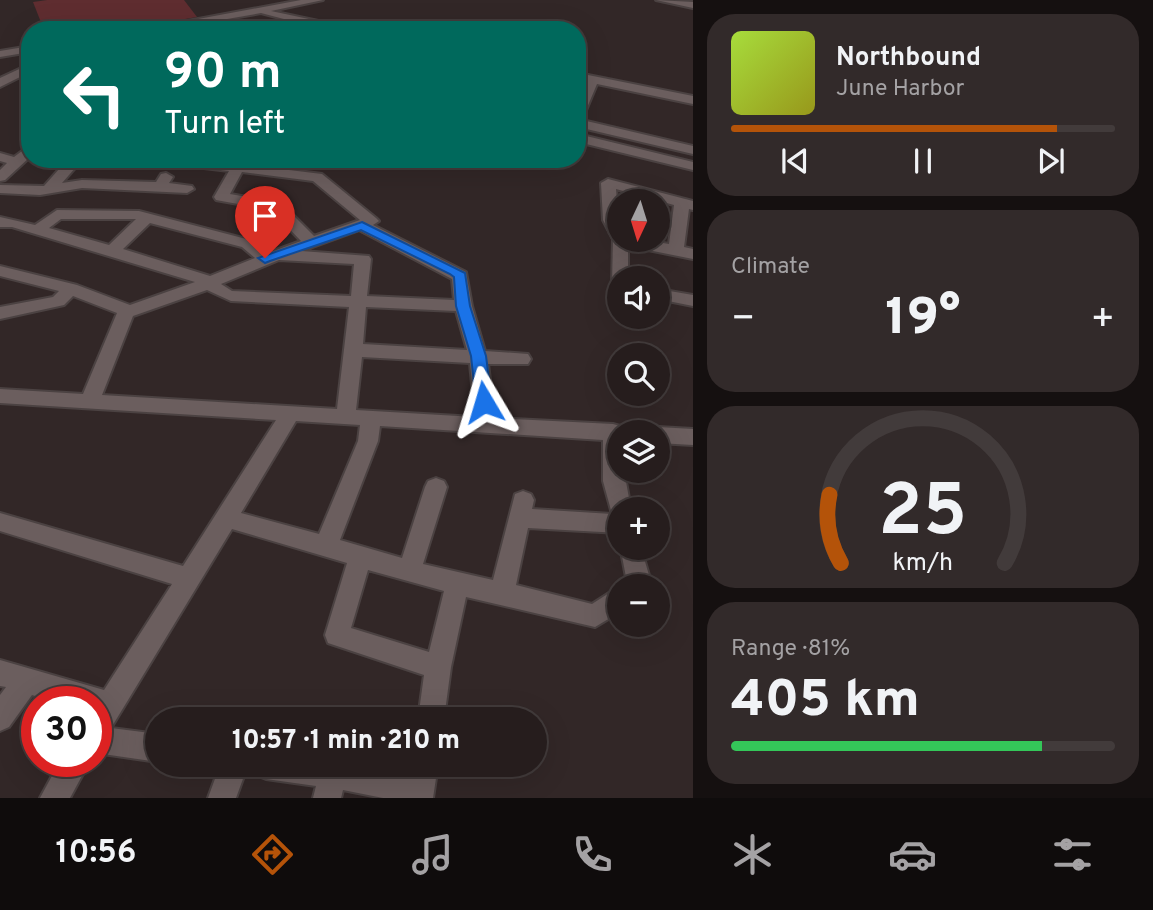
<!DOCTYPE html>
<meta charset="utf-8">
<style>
:root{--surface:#261d1d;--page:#322a2a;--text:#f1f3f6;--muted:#a4a2a4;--line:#423b3b;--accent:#b45309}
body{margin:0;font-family:Overpass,sans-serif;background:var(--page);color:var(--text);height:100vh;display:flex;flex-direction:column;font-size:26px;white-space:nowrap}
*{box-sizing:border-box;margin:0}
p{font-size:23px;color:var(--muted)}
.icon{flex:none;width:38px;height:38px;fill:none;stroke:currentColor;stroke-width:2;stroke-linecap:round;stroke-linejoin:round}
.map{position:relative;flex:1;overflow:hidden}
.drawer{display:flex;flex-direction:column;gap:14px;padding:14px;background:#151010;width:460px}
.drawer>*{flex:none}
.banner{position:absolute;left:21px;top:21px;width:565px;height:147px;border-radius:28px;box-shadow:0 7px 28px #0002,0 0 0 2px var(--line);background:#00695c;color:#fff;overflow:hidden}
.needle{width:46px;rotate:184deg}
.controls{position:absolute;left:607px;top:189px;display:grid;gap:14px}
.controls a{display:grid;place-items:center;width:63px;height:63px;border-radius:50%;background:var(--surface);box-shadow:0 7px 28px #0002,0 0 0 2px var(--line);font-size:35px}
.speed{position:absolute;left:21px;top:686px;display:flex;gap:14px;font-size:35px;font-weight:700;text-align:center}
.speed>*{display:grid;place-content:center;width:91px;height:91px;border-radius:50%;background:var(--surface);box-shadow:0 7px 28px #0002,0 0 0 2px var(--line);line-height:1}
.speed .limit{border:10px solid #d22;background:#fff;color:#111}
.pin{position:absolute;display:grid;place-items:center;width:60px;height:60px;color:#fff;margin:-72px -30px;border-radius:50% 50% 50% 0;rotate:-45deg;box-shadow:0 0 7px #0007}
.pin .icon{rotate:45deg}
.me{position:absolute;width:77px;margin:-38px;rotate:353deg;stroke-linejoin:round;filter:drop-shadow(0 0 5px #0008)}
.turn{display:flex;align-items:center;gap:24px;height:147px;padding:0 28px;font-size:32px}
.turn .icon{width:91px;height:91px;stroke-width:2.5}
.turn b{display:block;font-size:49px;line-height:60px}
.big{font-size:52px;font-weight:800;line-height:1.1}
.drawer .widget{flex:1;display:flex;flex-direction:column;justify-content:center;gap:10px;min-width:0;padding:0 24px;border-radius:28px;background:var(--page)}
.drawer .dial{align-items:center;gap:0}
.dial svg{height:182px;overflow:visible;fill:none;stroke:var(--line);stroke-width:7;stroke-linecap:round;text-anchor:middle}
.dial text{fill:var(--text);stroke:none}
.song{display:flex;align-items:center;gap:21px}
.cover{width:84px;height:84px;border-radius:10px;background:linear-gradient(135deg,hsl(80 70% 55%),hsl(60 70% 35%))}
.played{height:7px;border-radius:4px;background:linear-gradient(90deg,var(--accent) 85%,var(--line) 85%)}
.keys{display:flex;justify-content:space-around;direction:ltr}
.heat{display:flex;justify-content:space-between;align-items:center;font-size:38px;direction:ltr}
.charge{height:10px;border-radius:5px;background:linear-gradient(90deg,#34c759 81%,var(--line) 0)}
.trip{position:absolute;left:145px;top:707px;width:402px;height:70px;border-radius:35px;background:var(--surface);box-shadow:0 7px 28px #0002,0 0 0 2px var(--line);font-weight:800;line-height:70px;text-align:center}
.tab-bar{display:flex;height:112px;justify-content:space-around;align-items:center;background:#0f0c0c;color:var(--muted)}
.tab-bar .icon{width:49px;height:49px}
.tab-bar .selected{color:var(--accent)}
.tab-bar b{font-size:32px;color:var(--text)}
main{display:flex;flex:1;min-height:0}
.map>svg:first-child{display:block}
.green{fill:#5f2d30}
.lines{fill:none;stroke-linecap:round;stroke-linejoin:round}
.minor-casing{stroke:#4b4242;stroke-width:4}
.minor{fill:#6b5e5e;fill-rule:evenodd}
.route{fill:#1a73e8;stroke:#114b97;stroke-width:2}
</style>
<main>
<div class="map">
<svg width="693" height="798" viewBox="0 0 693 798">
<rect width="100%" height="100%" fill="#322727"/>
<path class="green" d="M47,0H184L197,17L120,30H44L33,2Z"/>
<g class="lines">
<g class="minor-casing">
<g id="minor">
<path d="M301,0H323L271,11L342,26L337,29H322L261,13L164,30H139Z"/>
<path d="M656,0L693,2V8Z"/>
<path d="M30,46V52L0,57V51Z"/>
<path d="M30,64V72L0,87V78Z"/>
<path d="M578,73L693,96V104L597,84L584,115L578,119V98L587,82L578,80Z"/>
<path d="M578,119L693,146V154L578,127Z"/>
<path d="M578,134L693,162V170L578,142Z"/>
<path d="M30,145V157L5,180L0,181V170L7,163L0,161V153L14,157Z"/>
<path d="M68,159H83L62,183L82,180L156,182L161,174L166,173L173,177L169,183L192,186L194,189L187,193L82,188L40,195L0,193V185L44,186Z"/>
<path d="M155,159H200L322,174L376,218L379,221L373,225L466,272L472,306L485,351L528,354L531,359L528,364H488L495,418L613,424L627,428L630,432H620V471H624L631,509H620V533L528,528L516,585L592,604L620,586V612L595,627L466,597L451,667L444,719H418L424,675L328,643L325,635L347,563L232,529L111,728L158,734V762L96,753V702H54L32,695L9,727L0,731V695L6,687L0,686V660L104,690L172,584L0,531V513L183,566L276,420L0,403V389L83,394L117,313L73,296L64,305L0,319V307L53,297L59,291L0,276V266L77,285L130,305L195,282L12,227H0V217L35,225L57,210L139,211L254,241L268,253L301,241L271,210L216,200L214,197L229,171L162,163ZM242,172L313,181L360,220L314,236L281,203L230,194ZM61,219H136L109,245L49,228ZM150,223L242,247L255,258L210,276L123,249ZM359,230L452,279L454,300L367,296L371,259L369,256L301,251ZM279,260L354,264L351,296L232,291L221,284ZM207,290L231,301L349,307L337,409L102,395L133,316ZM366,307L456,311L467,350L363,344ZM362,357L470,363L475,417L356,410ZM296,421L360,425L358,441L319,534L241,513ZM380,426L603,440V481L612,514L532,509L534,500L531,494L523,491L515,494L493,580L423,564L447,487L444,481L436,478L428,481L425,487L402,558L340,540L378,441ZM368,570L444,591L429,652L351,628Z"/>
<path d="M608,179L693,201V210L689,209L684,247L693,249V259L628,246V278H620V291L614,290L612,286L613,239L603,220L601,183ZM616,189L674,205L669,244L645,240H620Z"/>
<path d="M658,289L693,295V306L658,299Z"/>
<path d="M658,427L693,429V445L658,443V432H649Z"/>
<path d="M620,546L641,548L651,582L649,586H621L626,577Z"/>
<path d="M60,761H90L70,798H40Z"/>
<path d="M220,765H248L236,798H208Z"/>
<path d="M252,765H364L408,777L410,765H438L433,798H383L343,790L341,798H313L316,786L266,779L256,775Z"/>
</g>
</g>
<use href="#minor" class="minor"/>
</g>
<path class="route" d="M362,222L465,273L470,306L486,356L492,402L489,406H478L476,402L471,356L456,306L454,277L450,274L361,230L270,261L265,263L258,258Z"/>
</svg>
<div class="controls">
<a><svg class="needle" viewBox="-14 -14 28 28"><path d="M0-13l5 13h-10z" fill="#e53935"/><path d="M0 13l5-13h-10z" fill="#a4a2a4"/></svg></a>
<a><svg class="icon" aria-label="sound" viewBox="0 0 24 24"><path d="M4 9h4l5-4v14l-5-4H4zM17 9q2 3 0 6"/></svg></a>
<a><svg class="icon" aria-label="search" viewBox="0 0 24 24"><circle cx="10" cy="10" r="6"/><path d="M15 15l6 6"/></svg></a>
<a><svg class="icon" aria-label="layers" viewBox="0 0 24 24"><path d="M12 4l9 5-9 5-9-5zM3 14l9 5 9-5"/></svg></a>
<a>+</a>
<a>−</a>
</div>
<div class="speed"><div class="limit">30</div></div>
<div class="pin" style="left:265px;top:258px;background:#d93025"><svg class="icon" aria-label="arrive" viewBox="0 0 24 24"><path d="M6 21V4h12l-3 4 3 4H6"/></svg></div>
<svg class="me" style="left:484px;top:402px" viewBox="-20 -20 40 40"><path d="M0-17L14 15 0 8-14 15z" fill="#1a73e8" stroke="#fff" stroke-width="4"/></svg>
<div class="trip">10:57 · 1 min · 210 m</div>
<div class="banner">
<div class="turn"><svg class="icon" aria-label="left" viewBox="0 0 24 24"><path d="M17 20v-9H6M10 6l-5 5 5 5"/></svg><div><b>90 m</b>Turn left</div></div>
</div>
</div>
<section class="drawer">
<div class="widget">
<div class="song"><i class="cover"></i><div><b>Northbound</b><p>June Harbor</p></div></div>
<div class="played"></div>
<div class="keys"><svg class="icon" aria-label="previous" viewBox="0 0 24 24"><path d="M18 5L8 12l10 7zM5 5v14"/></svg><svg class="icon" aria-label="pause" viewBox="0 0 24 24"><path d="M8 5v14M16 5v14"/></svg><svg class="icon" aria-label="next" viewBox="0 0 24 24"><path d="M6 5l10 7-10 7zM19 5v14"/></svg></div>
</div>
<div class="widget"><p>Climate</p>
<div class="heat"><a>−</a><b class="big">19°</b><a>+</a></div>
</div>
<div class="widget dial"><svg viewBox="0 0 100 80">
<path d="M14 69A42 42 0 1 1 86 69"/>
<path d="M14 69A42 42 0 0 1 9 39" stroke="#b45309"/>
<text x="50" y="56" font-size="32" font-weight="700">25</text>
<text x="50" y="72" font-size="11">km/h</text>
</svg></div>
<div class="widget"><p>Range · 81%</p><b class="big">405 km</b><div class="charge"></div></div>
</section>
</main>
<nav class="tab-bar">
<b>10:56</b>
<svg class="icon selected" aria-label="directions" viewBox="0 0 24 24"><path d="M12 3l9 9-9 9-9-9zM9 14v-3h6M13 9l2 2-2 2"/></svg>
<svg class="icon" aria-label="music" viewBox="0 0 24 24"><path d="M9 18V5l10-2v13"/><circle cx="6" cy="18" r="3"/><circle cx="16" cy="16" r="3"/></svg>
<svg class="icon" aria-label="phone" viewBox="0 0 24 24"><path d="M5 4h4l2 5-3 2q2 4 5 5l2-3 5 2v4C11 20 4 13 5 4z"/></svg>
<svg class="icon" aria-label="climate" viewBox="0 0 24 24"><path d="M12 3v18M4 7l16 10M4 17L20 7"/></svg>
<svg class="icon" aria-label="car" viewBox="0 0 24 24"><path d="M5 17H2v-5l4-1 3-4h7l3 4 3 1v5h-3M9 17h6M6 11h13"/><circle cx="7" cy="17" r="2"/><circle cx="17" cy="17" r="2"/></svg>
<svg class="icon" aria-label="filters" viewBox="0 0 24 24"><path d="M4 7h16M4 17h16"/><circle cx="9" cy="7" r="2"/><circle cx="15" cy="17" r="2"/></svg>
</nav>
